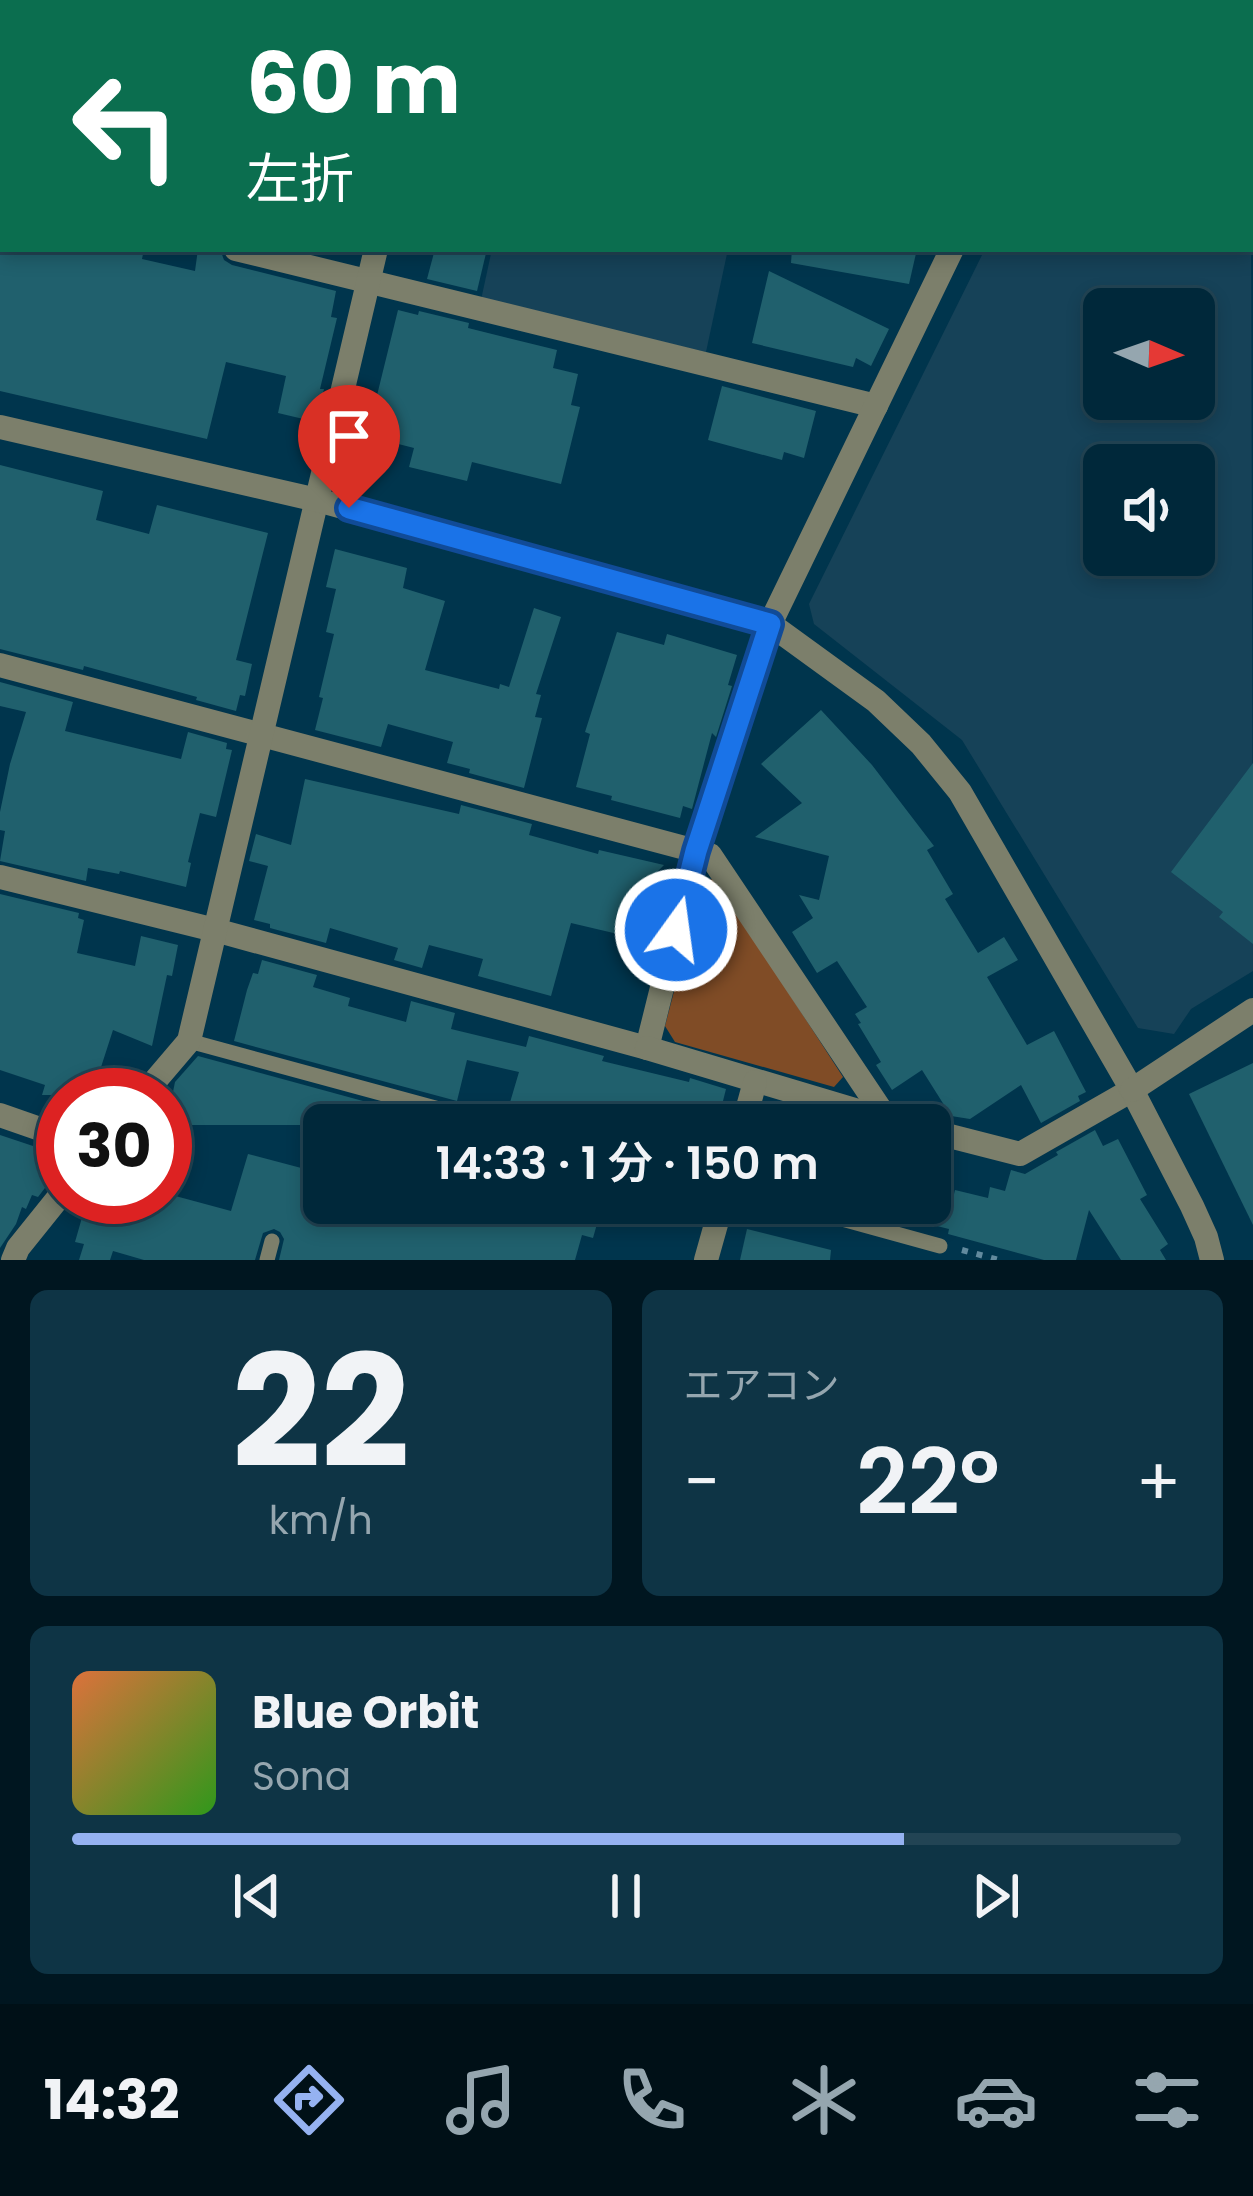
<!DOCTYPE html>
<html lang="ja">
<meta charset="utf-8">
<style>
:root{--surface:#00283a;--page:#0e3445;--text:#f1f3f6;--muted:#95a6af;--line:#224454;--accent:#95b2f1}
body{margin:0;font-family:Poppins,"Noto Sans JP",sans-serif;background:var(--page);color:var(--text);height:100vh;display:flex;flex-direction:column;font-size:45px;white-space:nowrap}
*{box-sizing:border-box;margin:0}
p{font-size:39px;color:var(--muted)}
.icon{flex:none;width:66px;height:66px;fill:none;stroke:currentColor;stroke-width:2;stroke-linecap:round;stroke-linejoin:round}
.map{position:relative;height:1260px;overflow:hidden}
.side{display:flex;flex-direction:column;gap:30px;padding:30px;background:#001620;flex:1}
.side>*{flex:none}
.top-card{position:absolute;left:0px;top:0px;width:1254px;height:252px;box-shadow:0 6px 18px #0003,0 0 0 3px var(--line);background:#0b6e4f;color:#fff;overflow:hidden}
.needle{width:78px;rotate:92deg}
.controls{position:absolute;left:1083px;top:288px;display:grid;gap:24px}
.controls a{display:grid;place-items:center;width:132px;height:132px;border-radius:18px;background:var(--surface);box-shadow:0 6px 18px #0003,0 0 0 3px var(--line);font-size:60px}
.speed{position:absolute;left:36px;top:1068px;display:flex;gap:24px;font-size:60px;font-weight:700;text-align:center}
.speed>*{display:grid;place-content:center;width:156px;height:156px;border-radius:50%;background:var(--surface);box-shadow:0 6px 18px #0003,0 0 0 3px var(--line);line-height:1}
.speed .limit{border:18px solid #d22;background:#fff;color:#111}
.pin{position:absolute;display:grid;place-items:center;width:102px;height:102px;color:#fff;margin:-123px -51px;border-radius:50% 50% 50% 0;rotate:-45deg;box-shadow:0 0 12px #0007}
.pin .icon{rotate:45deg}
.me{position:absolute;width:132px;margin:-66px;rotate:14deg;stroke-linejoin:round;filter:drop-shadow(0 0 9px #0008)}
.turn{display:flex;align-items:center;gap:42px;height:252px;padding:0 48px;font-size:54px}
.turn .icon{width:156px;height:156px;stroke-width:2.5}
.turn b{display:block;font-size:84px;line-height:102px}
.big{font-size:90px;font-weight:600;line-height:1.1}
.side .widget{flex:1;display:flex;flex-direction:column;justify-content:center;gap:18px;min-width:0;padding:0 42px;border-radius:18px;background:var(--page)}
.side .dial{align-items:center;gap:0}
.dial b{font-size:156px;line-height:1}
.song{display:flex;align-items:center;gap:36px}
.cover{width:144px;height:144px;border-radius:18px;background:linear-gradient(135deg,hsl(20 70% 55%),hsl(110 70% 35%))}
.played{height:12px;border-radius:6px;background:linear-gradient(90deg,var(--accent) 75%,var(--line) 75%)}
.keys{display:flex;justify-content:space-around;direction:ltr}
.heat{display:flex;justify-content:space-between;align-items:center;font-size:66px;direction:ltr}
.side .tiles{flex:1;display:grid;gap:30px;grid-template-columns:1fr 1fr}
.widget:last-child{grid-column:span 2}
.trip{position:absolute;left:303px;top:1104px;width:648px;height:120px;border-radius:18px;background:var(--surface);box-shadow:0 6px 18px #0003,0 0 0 3px var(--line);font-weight:600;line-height:120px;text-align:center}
.dock{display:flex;height:192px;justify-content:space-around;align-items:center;background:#001017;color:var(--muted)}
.dock .icon{width:84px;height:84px}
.dock .current{color:var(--accent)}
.dock b{font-size:54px;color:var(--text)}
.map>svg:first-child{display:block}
.built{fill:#164258;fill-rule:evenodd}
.green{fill:#804c26}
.building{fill:#20606d}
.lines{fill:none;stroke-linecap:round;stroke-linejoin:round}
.path{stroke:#628a9e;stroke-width:6;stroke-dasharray:6 9;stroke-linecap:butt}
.service{stroke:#7c7f6b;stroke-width:15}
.minor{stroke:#7c7f6b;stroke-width:24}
.tertiary{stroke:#7c7f6b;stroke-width:24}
.route-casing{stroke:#114b97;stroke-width:30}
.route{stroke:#1a73e8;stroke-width:21}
</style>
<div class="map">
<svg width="1253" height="1260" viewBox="0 0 1253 1260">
<rect width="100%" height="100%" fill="#00354d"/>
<g class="built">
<path d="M1251,189L1253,971L1191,1009L1174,1034L1138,1028L962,740L814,624L809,604L985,249H1251ZM1104,309H1194V399H1104ZM1104,465H1194V555H1104Z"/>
<path d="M492,249H728L706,352L481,300Z"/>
</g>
<path class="green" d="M715,879L843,1077L834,1087L675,1042L665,1026L703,880Z"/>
<g class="building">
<path d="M0,249H144L142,259L195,271L198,249H220L224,260L232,265L336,291L331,317L337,318L320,389H324L316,422L278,413L286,376L226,362L207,439L0,391Z"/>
<path d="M435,249H487L477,291L427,279Z"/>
<path d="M792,249H917L909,284L791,263Z"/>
<path d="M769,271L889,329L871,366L856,358L853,367L752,343Z"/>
<path d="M398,310L418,315L419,311L469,323L468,328L557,350L553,368L578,374L571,405L580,407L561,484L472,462L467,481L409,467L414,448L367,436Z"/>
<path d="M722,386L816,411L804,458L784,452L782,460L708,440Z"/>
<path d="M0,465L103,491L96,520L149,534L157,505L268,533L236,660L252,664L245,696L240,695L236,711L196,700L197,697L84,666L83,670L0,649Z"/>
<path d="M335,549L407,568L403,588L445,601L425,670L499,689L500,684L509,687L534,608L561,617L536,694L541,695L535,717L542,718L524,788L469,773L470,769L447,763L453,742L388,724L381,747L315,730L323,698L319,697L334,634L326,632L336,589L326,587Z"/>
<path d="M617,632L664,645L667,634L737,655L728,685L732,686L716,737L712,733L692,809L683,806L680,818L611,800L612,796L576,787L590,734L585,732Z"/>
<path d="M0,682L73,702L65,731L181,759L188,732L227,743L226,749L232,750L216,817L200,813L188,862L191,863L186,887L120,871L119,874L88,868L86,881L0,861L5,831L0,830V812L10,764L26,712L0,706Z"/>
<path d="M821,710L872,765L934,846L927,850L953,894L945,899L978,953L1004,937L1018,960L987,977L1027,1045L1054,1031L1086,1092L1078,1096L1080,1101L1041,1123L1021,1085L970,1119L951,1116L922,1070L892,1090L876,1065L881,1062L858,1024L861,1023L855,1014L867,1007L837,961L817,973L792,932L813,918L799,895L819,900L829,856L755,837L802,803L761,764Z"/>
<path d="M1253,763V944L1219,917L1223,912L1171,872Z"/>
<path d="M305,779L459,814L461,805L532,824L529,835L598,854L599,850L664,865L623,907L635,921L667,898L656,943L571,923L551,996L478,976L483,959L429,945L422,968L394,960L398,948L330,928L326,943L270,928V924L254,920L268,866L249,861L256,834L291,845Z"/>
<path d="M0,894L79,913L78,918L84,920L77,953L135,966L141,936L178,945L172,976L167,975L152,1046L113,1030L92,1095H42L45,1085L0,1070Z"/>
<path d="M262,960L317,975L313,987L350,998L348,1006L406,1022L411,1001L455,1013L451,1029L526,1047L529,1036L604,1056L602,1061L689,1082L690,1078L726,1089L717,1125H510L506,1116L519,1072L467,1060L457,1101L234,1041L247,990L253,973L258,974Z"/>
<path d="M198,1056L451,1125H182L167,1121L175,1082Z"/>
<path d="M1253,1063V1225L1189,1094Z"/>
<path d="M1095,1130L1103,1146L1118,1139L1147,1195L1140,1199L1168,1244L1160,1250L1166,1260H1121L1089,1210L1076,1260H1044L948,1234L949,1229L933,1225L939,1203H952L955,1190L988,1198L990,1187L1005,1191L1011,1170L1025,1174L1058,1155L1056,1152Z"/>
<path d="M0,1135L54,1153L51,1163L55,1164L48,1184L38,1197L32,1195L26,1209L22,1207L16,1224L0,1248Z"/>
<path d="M248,1154L324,1174V1203H603L593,1238L582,1235L575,1260H279L284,1239L280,1232L274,1229L263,1233L255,1260H144L113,1251L110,1260H79L84,1244L75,1242L83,1214L103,1220L110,1197H134L165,1206L168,1194L231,1211Z"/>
<path d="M747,1229L831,1250L830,1260H740Z"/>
</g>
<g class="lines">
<path class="path" d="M962,1250L999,1260"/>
<g class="service">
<path d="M674,3L675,0"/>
<path d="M189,1041L498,1125"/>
<path d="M784,1203L940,1246"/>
<path d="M267,1260L272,1241"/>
</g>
<g class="minor">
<path d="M224,3L225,0"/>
<path d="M434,3L435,0"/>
<path d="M1184,3V0"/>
<path d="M1251,183H1253"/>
<path d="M0,194L3,195"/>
<path d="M236,249L876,406"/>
<path d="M770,624L696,851L710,855L888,1121"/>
<path d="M0,665L696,851L647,1048L215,930L0,877"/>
<path d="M647,1048L905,1125"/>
<path d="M143,1095L189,1041L376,249"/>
<path d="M0,1115L63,1137"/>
<path d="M743,1125L755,1082"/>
<path d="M930,1131L1020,1154L1132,1090"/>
<path d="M13,1260L18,1248L63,1192"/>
<path d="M706,1260L722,1203"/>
</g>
<g class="tertiary">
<path d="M10,3L11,0"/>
<path d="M1072,3L1073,0"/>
<path d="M0,43L3,31"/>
<path d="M0,427L317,500L770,624L876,701L921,744L960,792L1132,1090L1192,1206L1206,1237L1212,1260"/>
<path d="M770,624L952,249"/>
<path d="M1132,1090L1253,1010"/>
</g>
</g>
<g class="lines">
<g class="route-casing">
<path id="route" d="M349,508L770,624L696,851L676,930"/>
</g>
<use href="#route" class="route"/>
</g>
</svg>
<div class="controls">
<a><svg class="needle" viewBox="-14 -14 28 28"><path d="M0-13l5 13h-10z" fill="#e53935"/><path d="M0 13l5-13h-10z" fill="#95a6af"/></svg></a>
<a><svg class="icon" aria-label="sound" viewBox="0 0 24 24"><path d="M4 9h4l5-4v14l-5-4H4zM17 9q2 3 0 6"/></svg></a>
</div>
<div class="speed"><div class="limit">30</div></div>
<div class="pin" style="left:349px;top:508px;background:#d93025"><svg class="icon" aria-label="arrive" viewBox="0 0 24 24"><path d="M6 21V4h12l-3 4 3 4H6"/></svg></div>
<svg class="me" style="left:676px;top:930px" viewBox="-20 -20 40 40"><circle r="17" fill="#1a73e8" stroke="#fff" stroke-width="3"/><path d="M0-11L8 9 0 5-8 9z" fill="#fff"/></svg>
<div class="trip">14:33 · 1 分 · 150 m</div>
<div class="top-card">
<div class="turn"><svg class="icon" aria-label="left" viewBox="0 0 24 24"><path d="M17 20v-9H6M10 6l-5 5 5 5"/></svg><div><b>60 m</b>左折</div></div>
</div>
</div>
<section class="side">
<div class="tiles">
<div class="widget dial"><b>22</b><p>km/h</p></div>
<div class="widget"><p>エアコン</p>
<div class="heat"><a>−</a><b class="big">22°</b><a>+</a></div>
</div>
<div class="widget">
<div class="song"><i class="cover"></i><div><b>Blue Orbit</b><p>Sona</p></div></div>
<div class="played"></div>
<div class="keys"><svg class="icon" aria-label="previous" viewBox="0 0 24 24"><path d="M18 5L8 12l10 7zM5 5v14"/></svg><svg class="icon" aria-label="pause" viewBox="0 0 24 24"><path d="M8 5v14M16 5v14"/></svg><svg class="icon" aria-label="next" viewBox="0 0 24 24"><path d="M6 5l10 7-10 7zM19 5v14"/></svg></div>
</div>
</div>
</section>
<nav class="dock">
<b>14:32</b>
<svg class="icon current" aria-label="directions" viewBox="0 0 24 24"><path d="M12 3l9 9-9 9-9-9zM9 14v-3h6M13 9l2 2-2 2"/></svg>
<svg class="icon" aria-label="music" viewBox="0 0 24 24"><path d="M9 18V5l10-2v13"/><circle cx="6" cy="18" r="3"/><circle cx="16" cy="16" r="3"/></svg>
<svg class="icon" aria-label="phone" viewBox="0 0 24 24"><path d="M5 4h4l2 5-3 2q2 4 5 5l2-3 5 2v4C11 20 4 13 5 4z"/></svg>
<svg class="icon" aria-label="climate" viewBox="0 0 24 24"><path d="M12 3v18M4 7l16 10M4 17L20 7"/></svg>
<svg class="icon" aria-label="car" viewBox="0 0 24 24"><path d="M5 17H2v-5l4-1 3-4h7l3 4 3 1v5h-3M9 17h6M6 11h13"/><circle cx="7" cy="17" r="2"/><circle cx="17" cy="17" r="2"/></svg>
<svg class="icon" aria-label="filters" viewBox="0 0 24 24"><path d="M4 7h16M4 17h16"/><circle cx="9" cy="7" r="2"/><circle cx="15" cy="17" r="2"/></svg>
</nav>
